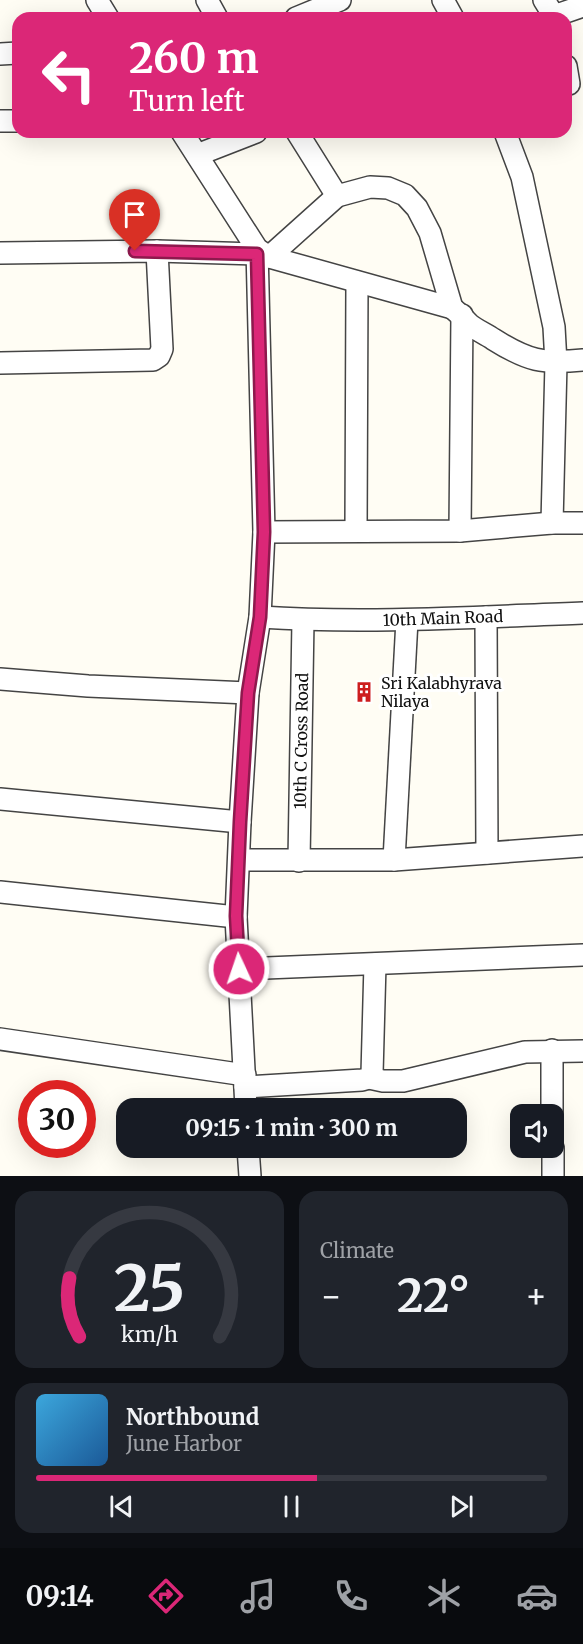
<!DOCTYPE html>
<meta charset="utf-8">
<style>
:root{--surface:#171b24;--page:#20242c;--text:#f1f3f6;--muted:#9ea1a6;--line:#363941;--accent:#db2777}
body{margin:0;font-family:Merriweather,serif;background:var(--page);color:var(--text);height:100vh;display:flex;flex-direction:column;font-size:22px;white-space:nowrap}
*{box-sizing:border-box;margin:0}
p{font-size:20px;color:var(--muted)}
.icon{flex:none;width:33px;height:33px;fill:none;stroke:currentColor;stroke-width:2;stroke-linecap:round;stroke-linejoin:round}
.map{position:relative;height:1176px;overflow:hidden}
.sheet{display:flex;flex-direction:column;gap:15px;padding:15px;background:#0d0f14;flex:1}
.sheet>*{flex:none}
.banner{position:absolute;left:12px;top:12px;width:560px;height:126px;border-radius:18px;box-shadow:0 6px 24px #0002;background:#db2777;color:#fff;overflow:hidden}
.buttons{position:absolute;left:510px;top:1104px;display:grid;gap:12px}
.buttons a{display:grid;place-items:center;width:54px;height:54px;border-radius:12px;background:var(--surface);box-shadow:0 6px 24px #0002;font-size:30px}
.speed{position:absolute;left:18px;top:1080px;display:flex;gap:12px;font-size:30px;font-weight:700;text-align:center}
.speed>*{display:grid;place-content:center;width:78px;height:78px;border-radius:50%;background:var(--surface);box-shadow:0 6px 24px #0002;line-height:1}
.speed .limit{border:9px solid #d22;background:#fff;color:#111}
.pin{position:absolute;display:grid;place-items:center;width:51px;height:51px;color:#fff;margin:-62px -26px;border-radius:50% 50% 50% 0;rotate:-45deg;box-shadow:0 0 6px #0007}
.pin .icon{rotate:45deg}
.me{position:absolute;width:66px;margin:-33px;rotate:357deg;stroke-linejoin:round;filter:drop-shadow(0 0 4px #0008)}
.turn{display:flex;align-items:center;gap:21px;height:126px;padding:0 18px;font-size:27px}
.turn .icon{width:78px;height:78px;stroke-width:2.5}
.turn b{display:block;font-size:42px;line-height:51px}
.big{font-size:45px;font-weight:700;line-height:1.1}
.sheet .card{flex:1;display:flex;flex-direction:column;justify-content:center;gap:9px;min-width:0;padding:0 21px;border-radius:18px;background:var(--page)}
.sheet .dial{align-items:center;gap:0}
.dial svg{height:156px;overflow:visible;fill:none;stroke:var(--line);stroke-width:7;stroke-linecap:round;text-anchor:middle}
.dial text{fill:var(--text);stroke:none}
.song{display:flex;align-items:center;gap:18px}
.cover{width:72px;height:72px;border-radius:9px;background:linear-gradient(135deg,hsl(200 70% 55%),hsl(210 70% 35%))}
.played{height:6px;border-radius:3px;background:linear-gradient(90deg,var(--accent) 55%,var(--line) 55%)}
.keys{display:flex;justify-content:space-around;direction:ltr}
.heat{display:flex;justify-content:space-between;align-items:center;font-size:33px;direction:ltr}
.sheet .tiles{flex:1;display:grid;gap:15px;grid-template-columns:1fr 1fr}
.card:last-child{grid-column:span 2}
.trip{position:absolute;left:116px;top:1098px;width:351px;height:60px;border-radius:18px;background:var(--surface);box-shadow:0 6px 24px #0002;font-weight:700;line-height:60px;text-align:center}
.tab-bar{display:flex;height:96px;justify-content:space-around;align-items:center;background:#090b0e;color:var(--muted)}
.tab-bar .icon{width:42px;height:42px}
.tab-bar .selected{color:var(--accent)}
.tab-bar b{font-size:27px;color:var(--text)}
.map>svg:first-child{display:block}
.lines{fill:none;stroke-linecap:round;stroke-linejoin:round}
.street-casing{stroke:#444;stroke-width:24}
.street{stroke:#fff;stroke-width:21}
.route-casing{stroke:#8e194d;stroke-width:15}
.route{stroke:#db2777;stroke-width:10}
.labels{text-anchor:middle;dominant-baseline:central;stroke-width:6;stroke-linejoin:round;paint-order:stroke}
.street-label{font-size:16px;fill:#111;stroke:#fff}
.poi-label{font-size:16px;fill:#111;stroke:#fff;text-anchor:start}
</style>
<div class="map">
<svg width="583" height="1176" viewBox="0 0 583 1176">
<rect width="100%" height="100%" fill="#fffdf4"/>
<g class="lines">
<g class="street-casing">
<g id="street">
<path d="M97,0L108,18"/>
<path d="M207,0L217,18"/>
<path d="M443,0L453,18"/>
<path d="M544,0L554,16L583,6"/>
<path d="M296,18L340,0"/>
<path d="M0,54L18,53"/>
<path d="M566,66L569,84"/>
<path d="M0,121H18"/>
<path d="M182,132L257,249L269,257L452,308C459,313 463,318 469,324C476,330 486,334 493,339C528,361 542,364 583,360"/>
<path d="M297,132L337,196"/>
<path d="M505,132L522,177L554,327L556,363L552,523"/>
<path d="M197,155L256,132"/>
<path d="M0,253L157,251L257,254"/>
<path d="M269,257L337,196L370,187L388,188L405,195L417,208L430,233L452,308"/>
<path d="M0,363L153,360L159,356L162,349L157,251"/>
<path d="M356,531L357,282"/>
<path d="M460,531L462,315"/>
<path d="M264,532L460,531L552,523H583"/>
<path d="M260,617C367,624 475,617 583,613"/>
<path d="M486,617L487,853"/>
<path d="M0,679L88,686L248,693"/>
<path d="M0,799L240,822"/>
<path d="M240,860H394L583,846"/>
<path d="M394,860L407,620"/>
<path d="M299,861L303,620"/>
<path d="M0,892L236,917"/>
<path d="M239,969L583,955"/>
<path d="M0,1039L245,1075"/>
<path d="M552,1050V1114"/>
<path d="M369,1078L383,1081H403L525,1052L583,1051"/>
<path d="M245,1087L362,1080L369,1078L372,1074L375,964"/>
<path d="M246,1108L236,917L240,822L248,693L260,617L264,532L257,249"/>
<path d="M248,1148L250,1176"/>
<path d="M553,1148V1176"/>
</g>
</g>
<use href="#street" class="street"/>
</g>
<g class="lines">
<g class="route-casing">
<path id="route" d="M135,251L257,254L264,532L260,617L248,693L240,822L236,916L239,969"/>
</g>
<use href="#route" class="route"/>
</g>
<defs>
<g id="building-bare" transform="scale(1.62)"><path d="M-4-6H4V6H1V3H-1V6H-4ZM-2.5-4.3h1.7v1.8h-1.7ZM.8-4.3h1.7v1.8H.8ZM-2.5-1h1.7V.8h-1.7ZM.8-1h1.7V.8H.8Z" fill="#cd1d1e" stroke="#fff" stroke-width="2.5" paint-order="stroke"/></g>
</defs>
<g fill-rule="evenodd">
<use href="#building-bare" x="364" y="692"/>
</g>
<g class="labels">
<g class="street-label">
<text transform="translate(443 618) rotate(-2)">10th Main Road</text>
<text transform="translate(301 741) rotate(-89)">10th C Cross Road</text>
</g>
<g class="poi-label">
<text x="381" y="683">Sri Kalabhyrava<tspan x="381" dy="18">Nilaya</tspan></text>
</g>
</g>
</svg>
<div class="buttons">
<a><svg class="icon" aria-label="sound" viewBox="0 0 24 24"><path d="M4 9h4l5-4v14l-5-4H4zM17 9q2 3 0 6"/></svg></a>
</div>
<div class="speed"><div class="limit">30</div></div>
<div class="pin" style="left:135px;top:251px;background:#d93025"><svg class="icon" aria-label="arrive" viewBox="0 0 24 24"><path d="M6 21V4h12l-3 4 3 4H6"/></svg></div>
<svg class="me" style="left:239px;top:969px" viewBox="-20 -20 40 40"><circle r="17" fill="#db2777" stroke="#fff" stroke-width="3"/><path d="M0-11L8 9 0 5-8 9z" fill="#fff"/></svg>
<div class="trip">09:15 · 1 min · 300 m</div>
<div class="banner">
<div class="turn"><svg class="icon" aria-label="left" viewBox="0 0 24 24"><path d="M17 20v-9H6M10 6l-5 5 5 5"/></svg><div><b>260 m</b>Turn left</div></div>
</div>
</div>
<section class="sheet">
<div class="tiles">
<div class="card dial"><svg viewBox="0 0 100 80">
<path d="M14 69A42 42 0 1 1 86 69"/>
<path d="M14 69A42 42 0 0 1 9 39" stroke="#db2777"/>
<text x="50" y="56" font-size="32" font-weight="700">25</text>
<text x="50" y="72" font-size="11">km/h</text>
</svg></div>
<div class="card"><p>Climate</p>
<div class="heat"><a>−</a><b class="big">22°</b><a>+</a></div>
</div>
<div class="card">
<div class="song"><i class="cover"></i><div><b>Northbound</b><p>June Harbor</p></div></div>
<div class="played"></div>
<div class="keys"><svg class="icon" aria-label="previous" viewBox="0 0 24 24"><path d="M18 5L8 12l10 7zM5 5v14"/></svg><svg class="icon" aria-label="pause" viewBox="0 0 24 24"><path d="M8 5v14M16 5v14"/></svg><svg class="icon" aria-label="next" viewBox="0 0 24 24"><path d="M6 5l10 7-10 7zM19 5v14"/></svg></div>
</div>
</div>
</section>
<nav class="tab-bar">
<b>09:14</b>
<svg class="icon selected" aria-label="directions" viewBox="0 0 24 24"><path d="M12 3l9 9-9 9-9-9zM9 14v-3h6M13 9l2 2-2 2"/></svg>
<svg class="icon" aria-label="music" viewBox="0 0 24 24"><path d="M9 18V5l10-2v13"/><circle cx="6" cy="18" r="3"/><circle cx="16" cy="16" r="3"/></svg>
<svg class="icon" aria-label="phone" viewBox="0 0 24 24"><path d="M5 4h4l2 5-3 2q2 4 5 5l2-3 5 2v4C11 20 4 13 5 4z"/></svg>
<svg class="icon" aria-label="climate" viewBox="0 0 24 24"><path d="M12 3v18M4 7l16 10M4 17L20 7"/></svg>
<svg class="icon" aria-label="car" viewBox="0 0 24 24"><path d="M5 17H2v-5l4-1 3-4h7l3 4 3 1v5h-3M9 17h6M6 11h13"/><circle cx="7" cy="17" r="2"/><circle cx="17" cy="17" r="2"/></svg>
</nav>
